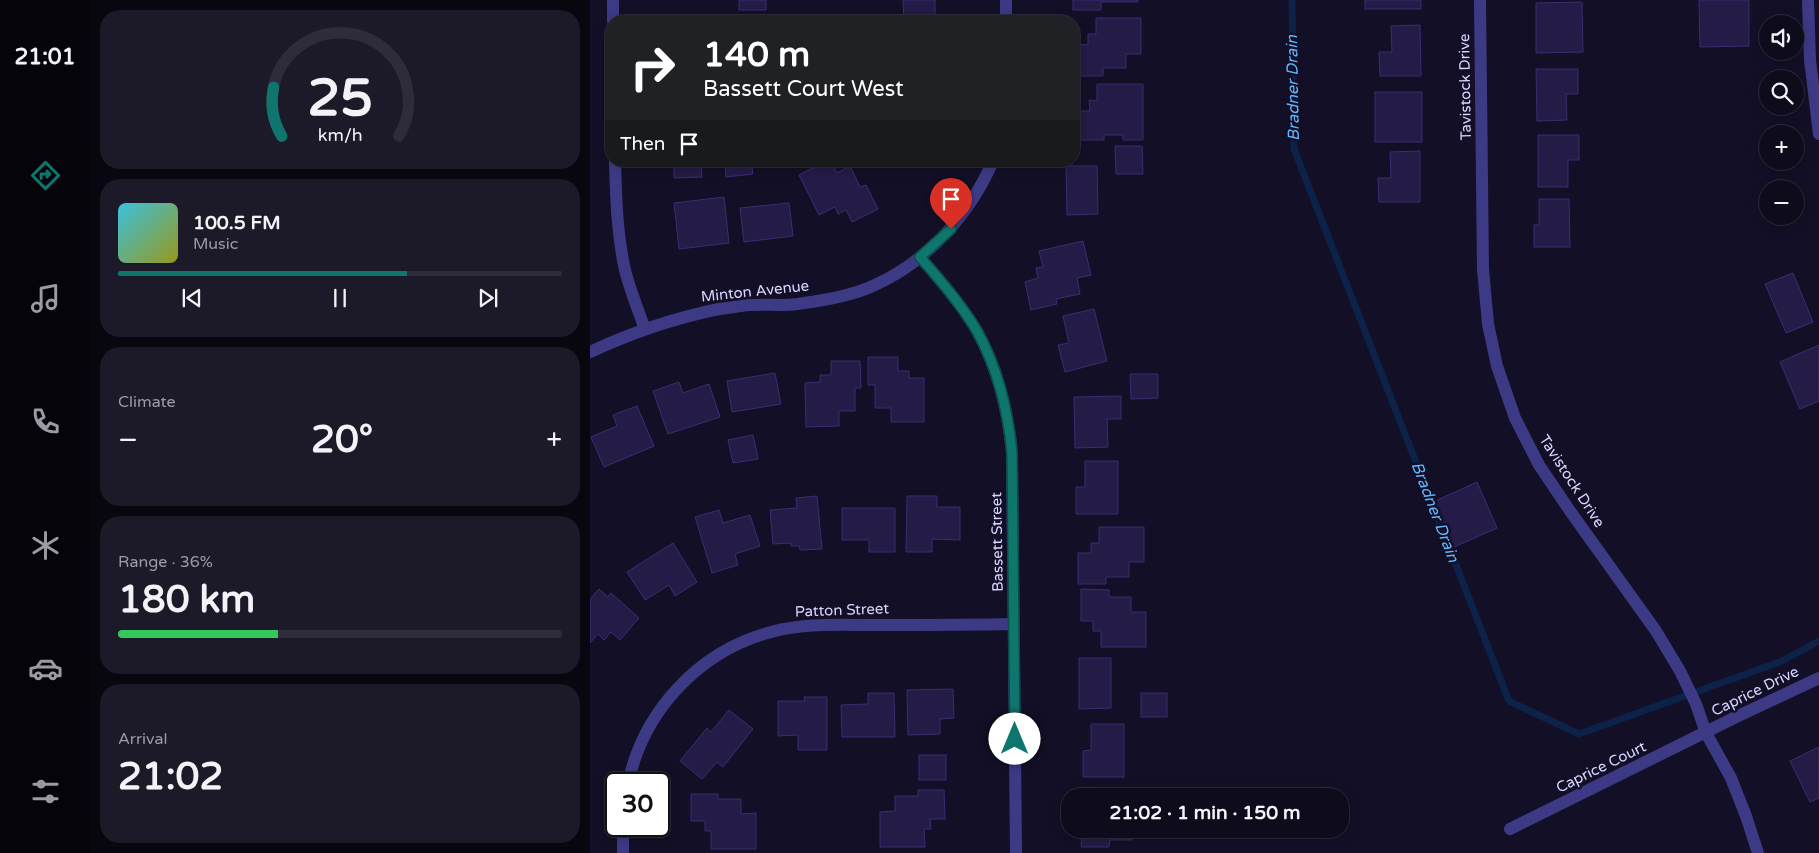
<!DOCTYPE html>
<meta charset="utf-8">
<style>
:root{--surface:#0e0b1c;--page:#1c1929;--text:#f1f3f6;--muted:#9b9ba3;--line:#2e2b3b;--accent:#0f766e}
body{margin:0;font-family:"Varela Round",sans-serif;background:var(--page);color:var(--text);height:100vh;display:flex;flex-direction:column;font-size:19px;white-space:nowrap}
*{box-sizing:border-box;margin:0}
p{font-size:16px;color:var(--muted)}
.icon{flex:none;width:28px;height:28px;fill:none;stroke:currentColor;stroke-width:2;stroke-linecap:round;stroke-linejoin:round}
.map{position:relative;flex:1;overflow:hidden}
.drawer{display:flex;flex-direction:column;gap:10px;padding:10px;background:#08060f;width:500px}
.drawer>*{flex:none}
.guide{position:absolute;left:15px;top:15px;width:475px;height:152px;border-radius:20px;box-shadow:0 2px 12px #0003,0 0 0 1px var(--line);background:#202124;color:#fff;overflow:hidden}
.buttons{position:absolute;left:1169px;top:15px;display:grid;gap:10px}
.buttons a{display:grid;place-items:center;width:45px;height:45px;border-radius:50%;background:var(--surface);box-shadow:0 2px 12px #0003,0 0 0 1px var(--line);font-size:25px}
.speed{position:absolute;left:15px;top:772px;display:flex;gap:10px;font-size:25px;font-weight:700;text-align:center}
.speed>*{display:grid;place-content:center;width:65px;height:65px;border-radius:50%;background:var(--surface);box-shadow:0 2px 12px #0003,0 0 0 1px var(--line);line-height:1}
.speed .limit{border:2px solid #111;border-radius:8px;background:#fff;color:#111}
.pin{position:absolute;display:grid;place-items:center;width:42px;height:42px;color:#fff;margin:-51px -21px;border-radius:50% 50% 50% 0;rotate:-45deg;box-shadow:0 0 5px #0007}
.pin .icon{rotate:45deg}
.me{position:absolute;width:55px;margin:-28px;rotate:0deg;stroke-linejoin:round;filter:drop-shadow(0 0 4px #0008)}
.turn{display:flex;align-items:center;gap:18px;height:105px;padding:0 15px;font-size:22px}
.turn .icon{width:65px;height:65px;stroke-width:2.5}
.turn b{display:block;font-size:35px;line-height:42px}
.then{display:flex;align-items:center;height:48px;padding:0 15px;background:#0003;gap:10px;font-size:19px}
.big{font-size:38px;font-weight:700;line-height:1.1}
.drawer .card{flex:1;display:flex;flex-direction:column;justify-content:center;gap:8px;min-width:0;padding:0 18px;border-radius:20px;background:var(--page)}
.drawer .dial{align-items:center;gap:0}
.dial svg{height:130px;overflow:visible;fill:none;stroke:var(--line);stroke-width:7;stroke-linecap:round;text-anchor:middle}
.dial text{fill:var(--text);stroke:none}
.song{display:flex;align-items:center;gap:15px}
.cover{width:60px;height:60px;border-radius:8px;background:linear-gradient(135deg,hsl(190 70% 55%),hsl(60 70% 35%))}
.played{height:5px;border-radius:2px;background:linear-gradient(90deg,var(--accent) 65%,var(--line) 65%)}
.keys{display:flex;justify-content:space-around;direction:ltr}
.heat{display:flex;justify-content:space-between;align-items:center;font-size:28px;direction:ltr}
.charge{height:8px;border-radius:4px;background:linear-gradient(90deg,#34c759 36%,var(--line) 0)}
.trip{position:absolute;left:471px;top:788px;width:288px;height:50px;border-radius:20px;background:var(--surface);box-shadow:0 2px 12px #0003,0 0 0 1px var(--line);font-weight:700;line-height:50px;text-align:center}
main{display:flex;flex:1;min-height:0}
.dock{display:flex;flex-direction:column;width:90px;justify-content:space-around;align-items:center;background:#06040b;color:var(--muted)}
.dock .icon{width:35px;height:35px}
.dock .on{color:var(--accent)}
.dock b{font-size:22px;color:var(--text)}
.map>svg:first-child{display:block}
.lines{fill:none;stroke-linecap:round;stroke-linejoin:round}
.stream{stroke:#0c2248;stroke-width:7}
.building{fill:#241b47;stroke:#3b2d73}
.minor{stroke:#3d3a85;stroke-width:12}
.route-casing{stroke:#0a4d48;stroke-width:12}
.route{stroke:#0f766e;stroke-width:9}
.labels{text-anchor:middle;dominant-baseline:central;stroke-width:5;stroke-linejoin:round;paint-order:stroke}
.street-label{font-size:15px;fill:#d9d4ff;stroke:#130f26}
.water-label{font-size:16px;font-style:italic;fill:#62b6ff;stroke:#130f26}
</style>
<main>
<nav class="dock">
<b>21:01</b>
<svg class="icon on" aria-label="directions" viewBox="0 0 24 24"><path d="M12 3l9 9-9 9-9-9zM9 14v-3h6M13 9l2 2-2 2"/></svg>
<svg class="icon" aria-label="music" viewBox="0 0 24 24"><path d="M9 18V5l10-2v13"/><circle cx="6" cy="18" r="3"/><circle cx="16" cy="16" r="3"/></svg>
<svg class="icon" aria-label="phone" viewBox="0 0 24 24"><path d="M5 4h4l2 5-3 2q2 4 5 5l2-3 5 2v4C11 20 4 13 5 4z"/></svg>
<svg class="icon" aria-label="climate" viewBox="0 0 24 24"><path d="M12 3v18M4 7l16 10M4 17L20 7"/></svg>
<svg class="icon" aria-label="car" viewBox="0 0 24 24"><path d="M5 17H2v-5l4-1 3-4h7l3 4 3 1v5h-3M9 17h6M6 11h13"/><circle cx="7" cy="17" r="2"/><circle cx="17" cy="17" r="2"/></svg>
<svg class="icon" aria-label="filters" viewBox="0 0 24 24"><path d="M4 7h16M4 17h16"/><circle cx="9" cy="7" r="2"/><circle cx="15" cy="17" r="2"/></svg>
</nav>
<section class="drawer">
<div class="card dial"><svg viewBox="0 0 100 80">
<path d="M14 69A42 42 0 1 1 86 69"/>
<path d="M14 69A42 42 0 0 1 9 39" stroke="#0f766e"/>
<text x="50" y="56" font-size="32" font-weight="700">25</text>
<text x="50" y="72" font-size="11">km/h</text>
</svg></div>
<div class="card">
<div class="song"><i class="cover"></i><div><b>100.5 FM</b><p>Music</p></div></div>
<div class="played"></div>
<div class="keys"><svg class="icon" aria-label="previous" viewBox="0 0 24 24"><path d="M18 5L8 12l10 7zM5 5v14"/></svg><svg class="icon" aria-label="pause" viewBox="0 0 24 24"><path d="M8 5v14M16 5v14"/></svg><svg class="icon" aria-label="next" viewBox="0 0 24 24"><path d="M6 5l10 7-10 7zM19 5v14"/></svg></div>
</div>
<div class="card"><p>Climate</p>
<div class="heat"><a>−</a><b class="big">20°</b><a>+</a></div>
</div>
<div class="card"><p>Range · 36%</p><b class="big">180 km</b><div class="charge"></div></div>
<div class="card"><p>Arrival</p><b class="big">21:02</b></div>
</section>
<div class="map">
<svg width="1229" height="853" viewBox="0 0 1229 853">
<rect width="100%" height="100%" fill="#130f26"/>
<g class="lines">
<path class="stream" d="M702,0L704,149L919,701L989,734L1192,661L1229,641"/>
</g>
<g class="building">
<rect x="149" y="0" width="27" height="10"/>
<path d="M313,0H345V21H314Z"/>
<path d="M483,0H548V2H511V10H483Z"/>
<rect x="775" y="0" width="56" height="9"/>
<path d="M1109,0H1159V46L1110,47Z"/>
<path d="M992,2L993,52L946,53V3Z"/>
<path d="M111,16L156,17V21H111Z"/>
<path d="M506,18H551V54H536V68H513V76H485L486,44L498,45V34H506Z"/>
<path d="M830,25L831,76H790L789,52H802L801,26Z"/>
<path d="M946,69H988V94H976L977,120L947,121Z"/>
<path d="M507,84H553V140H533V135H514V140H487L486,111H500L499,100L507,101Z"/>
<rect x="785" y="92" width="47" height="50"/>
<path d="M948,135H989V160H978V187H948Z"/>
<path d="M525,146H552L553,174H526Z"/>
<path d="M830,151V202H789L788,178H801L800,152Z"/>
<path d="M84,161H111L112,177L84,178Z"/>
<path d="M135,161H161L163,174L136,177Z"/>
<path d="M236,161H241L247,173L260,166L270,187L276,185L288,209L262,222L256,210L248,214L245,207L229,215L209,175Z"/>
<path d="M476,166H507L508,214L477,215Z"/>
<path d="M134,197L139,243L89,249L84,203Z"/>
<path d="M949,199H979L980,247H944V225H949Z"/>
<path d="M199,203L203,236L154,242L150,208Z"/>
<path d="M493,241L501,275L487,278L490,294L466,299L467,304L441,310L435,282L448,278L446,268L453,267L449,251Z"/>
<path d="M1203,273L1223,322L1196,333L1175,284Z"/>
<path d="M504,309L517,361L475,372L468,345L479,343L473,316Z"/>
<path d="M1229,345V401L1210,409L1190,362Z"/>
<path d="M278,357H308V371H319V378H334V422H301V408H285V385H278Z"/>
<path d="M241,361H270L271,388H265V411H249V426L216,427L215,383L230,382V375H241Z"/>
<path d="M185,373L191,404L142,412L137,381Z"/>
<path d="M540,374H568V398L541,399Z"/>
<path d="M89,382L93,393L119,384L130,417L78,434L63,391Z"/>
<path d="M531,396V419H517L518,447L485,448L484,397Z"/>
<path d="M47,406L64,446L14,467L1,437L27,426L23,415Z"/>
<path d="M163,435L168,459L143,463L138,440Z"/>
<path d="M495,461H528V514H486V487H495Z"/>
<path d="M887,482L907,528L864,547L843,502Z"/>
<path d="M227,496L232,549L210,550L209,546H201V543L183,544L180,510L207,508L206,498Z"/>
<path d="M317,496H347V507H370V540L342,539V552H316Z"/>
<path d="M252,508H305V552H279V540H252Z"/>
<path d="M129,510L133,523L160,515L170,546L145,554L148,565L122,573L105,517Z"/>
<path d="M509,527H554V562H539V577H516V584H488V553H501V543H509Z"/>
<path d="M83,543L107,582L85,596L79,585L55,600L37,572Z"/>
<path d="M9,589L18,597L21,593L49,618L30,640L21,632L14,640L8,634L0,643V599Z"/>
<path d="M491,589L519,590V597H541V612H556V647H511V631H503V621H491Z"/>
<path d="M489,658H521V708L489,709Z"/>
<path d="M363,689L364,718L350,719V734L318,735L317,690Z"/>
<path d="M278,693H304L305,737H252L251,705L278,704Z"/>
<rect x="551" y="693" width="26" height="24"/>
<path d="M214,697H237V750H208V735L188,736V701H215Z"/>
<path d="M139,710L163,729L133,767L127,762L112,779L90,761L117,728L121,732Z"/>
<path d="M501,724H534V777H493V751L501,750Z"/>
<path d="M1229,747V798L1220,802L1200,761Z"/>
<rect x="329" y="755" width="27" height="25"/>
<path d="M512,789L557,790V796H512Z"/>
<path d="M328,790H354L355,819H340L341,829H334L335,847H290V812L305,811V796H328Z"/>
<path d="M101,794H128V799H151V814L166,813V849H121V831H115V821H101Z"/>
<path d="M492,829H542V840H520L519,847H491Z"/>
</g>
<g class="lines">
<g class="minor">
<path d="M23,0V21"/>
<path d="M416,0V21"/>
<path d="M890,0L893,269L898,324L907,366L925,418L949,465L980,511L1066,631L1090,671L1106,704L1116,733L1141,778L1156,816L1168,853"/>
<path d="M1218,0L1220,60L1229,134"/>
<path d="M25,161C26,198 27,234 35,270C40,290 48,310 55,329"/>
<path d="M330,257C350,280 371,304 387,331C408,369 418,410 422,453L426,853"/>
<path d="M0,352C41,333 84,318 129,309C139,308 149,306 159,305C175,304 192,306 208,304C234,300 262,296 285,285C338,261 380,214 403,161"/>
<path d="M38,784C53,711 109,651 181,632C213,623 247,625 280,625C328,625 376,625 424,624"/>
<path d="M33,826V853"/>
<path d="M920,829L1146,717L1229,678"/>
</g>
</g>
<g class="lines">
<g class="route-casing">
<path id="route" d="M361,229L330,257C350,280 371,304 387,331C408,369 418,410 422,453L425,739"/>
</g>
<use href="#route" class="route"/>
</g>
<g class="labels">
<g class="street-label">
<text transform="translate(875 87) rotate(-91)">Tavistock Drive</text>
<text transform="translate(165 291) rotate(-6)">Minton Avenue</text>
<text transform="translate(982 481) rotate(57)">Tavistock Drive</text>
<text transform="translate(407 542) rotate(-91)">Bassett Street</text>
<text transform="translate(252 610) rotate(-2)">Patton Street</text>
<text transform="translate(1165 691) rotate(-26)">Caprice Drive</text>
<text transform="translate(1011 767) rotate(-26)">Caprice Court</text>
</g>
<g class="water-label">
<text transform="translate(703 88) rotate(-91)">Bradner Drain</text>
<text transform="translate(845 512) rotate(69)">Bradner Drain</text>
</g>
</g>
</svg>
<div class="buttons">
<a><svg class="icon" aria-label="sound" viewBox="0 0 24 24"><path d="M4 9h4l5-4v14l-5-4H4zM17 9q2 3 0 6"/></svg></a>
<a><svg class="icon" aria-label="search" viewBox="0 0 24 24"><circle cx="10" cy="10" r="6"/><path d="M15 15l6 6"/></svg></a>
<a>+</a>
<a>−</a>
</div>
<div class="speed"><div class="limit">30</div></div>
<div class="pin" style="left:361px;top:229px;background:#d93025"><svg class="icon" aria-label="arrive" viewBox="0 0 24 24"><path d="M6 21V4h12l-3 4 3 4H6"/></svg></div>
<svg class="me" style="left:425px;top:739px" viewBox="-20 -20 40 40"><circle r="19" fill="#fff"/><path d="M0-13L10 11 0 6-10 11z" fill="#0f766e"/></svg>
<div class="trip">21:02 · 1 min · 150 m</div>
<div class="guide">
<div class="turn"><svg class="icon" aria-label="right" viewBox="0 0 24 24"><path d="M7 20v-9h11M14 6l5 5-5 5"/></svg><div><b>140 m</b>Bassett Court West</div></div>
<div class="then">Then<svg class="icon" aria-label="arrive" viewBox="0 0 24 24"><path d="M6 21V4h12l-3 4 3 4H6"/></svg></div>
</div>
</div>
</main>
